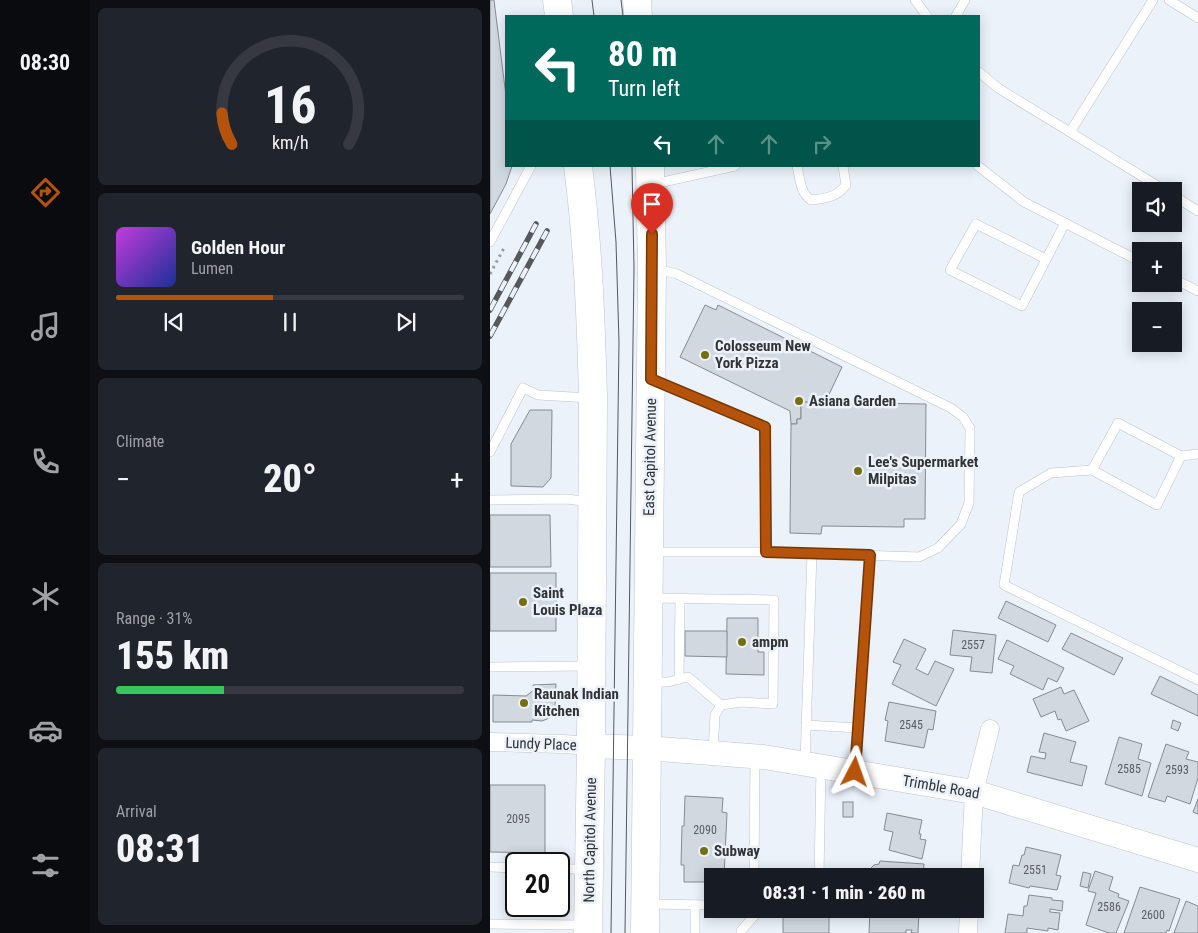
<!DOCTYPE html>
<meta charset="utf-8">
<style>
:root{--surface:#171b24;--page:#20242c;--text:#f1f3f6;--muted:#9ea1a6;--line:#363941;--accent:#b45309}
body{margin:0;font-family:"Roboto Condensed",sans-serif;background:var(--page);color:var(--text);height:100vh;display:flex;flex-direction:column;font-size:19px;white-space:nowrap}
*{box-sizing:border-box;margin:0}
p{font-size:16px;color:var(--muted)}
.icon{flex:none;width:28px;height:28px;fill:none;stroke:currentColor;stroke-width:2;stroke-linecap:round;stroke-linejoin:round}
.map{position:relative;flex:1;overflow:hidden}
.panel{display:flex;flex-direction:column;gap:8px;padding:8px;background:#0d0f14;width:400px}
.panel>*{flex:none}
.guide{position:absolute;left:15px;top:15px;width:475px;height:152px;border-radius:0px;box-shadow:0 2px 12px #0003;background:#00695c;color:#fff;overflow:hidden}
.buttons{position:absolute;left:642px;top:182px;display:grid;gap:10px}
.buttons a{display:grid;place-items:center;width:50px;height:50px;border-radius:0px;background:var(--surface);box-shadow:0 2px 12px #0003;font-size:25px}
.speed{position:absolute;left:15px;top:852px;display:flex;gap:10px;font-size:25px;font-weight:700;text-align:center}
.speed>*{display:grid;place-content:center;width:65px;height:65px;border-radius:50%;background:var(--surface);box-shadow:0 2px 12px #0003;line-height:1}
.speed .limit{border:2px solid #111;border-radius:8px;background:#fff;color:#111}
.pin{position:absolute;display:grid;place-items:center;width:42px;height:42px;color:#fff;margin:-51px -21px;border-radius:50% 50% 50% 0;rotate:-45deg;box-shadow:0 0 5px #0007}
.pin .icon{rotate:45deg}
.me{position:absolute;width:55px;margin:-28px;rotate:4deg;stroke-linejoin:round;filter:drop-shadow(0 0 4px #0008)}
.turn{display:flex;align-items:center;gap:18px;height:105px;padding:0 20px;font-size:22px}
.turn .icon{width:65px;height:65px;stroke-width:2.5}
.turn b{display:block;font-size:35px;line-height:42px}
.lanes{display:flex;align-items:center;height:48px;padding:0 20px;background:#0003;justify-content:center;gap:25px;direction:ltr}
.lanes .off{opacity:.35}
.big{font-size:38px;font-weight:800;line-height:1.1}
.panel .widget{flex:1;display:flex;flex-direction:column;justify-content:center;gap:8px;min-width:0;padding:0 18px;border-radius:8px;background:var(--page)}
.panel .dial{align-items:center;gap:0}
.dial svg{height:130px;overflow:visible;fill:none;stroke:var(--line);stroke-width:7;stroke-linecap:round;text-anchor:middle}
.dial text{fill:var(--text);stroke:none}
.song{display:flex;align-items:center;gap:15px}
.cover{width:60px;height:60px;border-radius:8px;background:linear-gradient(135deg,hsl(290 70% 55%),hsl(230 70% 35%))}
.played{height:5px;border-radius:2px;background:linear-gradient(90deg,var(--accent) 45%,var(--line) 45%)}
.keys{display:flex;justify-content:space-around;direction:ltr}
.heat{display:flex;justify-content:space-between;align-items:center;font-size:28px;direction:ltr}
.charge{height:8px;border-radius:4px;background:linear-gradient(90deg,#34c759 31%,var(--line) 0)}
.trip{position:absolute;left:214px;top:868px;width:280px;height:50px;border-radius:0px;background:var(--surface);box-shadow:0 2px 12px #0003;font-weight:800;line-height:50px;text-align:center}
main{display:flex;flex:1;min-height:0}
.dock{display:flex;flex-direction:column;width:90px;justify-content:space-around;align-items:center;background:#090b0e;color:var(--muted)}
.dock .icon{width:35px;height:35px}
.dock .selected{color:var(--accent)}
.dock b{font-size:22px;color:var(--text)}
.map>svg:first-child{display:block}
.building{fill:#d2d8e0;stroke:#868b92}
.lines{fill:none;stroke-linecap:round;stroke-linejoin:round}
.lane-casing{stroke:#bec4cc;stroke-width:10}
.street-casing{stroke:#bec4cc;stroke-width:19}
.secondary-casing{stroke:#bec4cc;stroke-width:25}
.primary-casing{stroke:#bec4cc;stroke-width:29}
.path{stroke:#9a9ea4;stroke-width:3;stroke-dasharray:2.5 4;stroke-linecap:butt}
.lane{stroke:#fff;stroke-width:9}
.street{stroke:#fff;stroke-width:18}
.secondary{stroke:#fff;stroke-width:24}
.primary{stroke:#fff;stroke-width:28}
.tram{stroke:#56585c;stroke-width:1}
.rail-casing{stroke:#56585c;stroke-width:5.5}
.rail{stroke:#ecf2fa;stroke-width:4;stroke-dasharray:11;stroke-linecap:butt}
.route-casing{stroke:#753606;stroke-width:12}
.route{stroke:#b45309;stroke-width:9}
.poi-dot{fill:#756f0f;stroke:#ecf2fa;stroke-width:2}
.labels{text-anchor:middle;dominant-baseline:central;stroke-width:5;stroke-linejoin:round;paint-order:stroke}
.number-label{font-size:12px;fill:#5a5d61}
.poi-label{font-size:15px;font-weight:bold;fill:#323437;stroke:#ecf2fa;text-anchor:start}
.street-label{font-size:15px;fill:#323437;stroke:#ecf2fa}
</style>
<main>
<nav class="dock">
<b>08:30</b>
<svg class="icon selected" aria-label="directions" viewBox="0 0 24 24"><path d="M12 3l9 9-9 9-9-9zM9 14v-3h6M13 9l2 2-2 2"/></svg>
<svg class="icon" aria-label="music" viewBox="0 0 24 24"><path d="M9 18V5l10-2v13"/><circle cx="6" cy="18" r="3"/><circle cx="16" cy="16" r="3"/></svg>
<svg class="icon" aria-label="phone" viewBox="0 0 24 24"><path d="M5 4h4l2 5-3 2q2 4 5 5l2-3 5 2v4C11 20 4 13 5 4z"/></svg>
<svg class="icon" aria-label="climate" viewBox="0 0 24 24"><path d="M12 3v18M4 7l16 10M4 17L20 7"/></svg>
<svg class="icon" aria-label="car" viewBox="0 0 24 24"><path d="M5 17H2v-5l4-1 3-4h7l3 4 3 1v5h-3M9 17h6M6 11h13"/><circle cx="7" cy="17" r="2"/><circle cx="17" cy="17" r="2"/></svg>
<svg class="icon" aria-label="filters" viewBox="0 0 24 24"><path d="M4 7h16M4 17h16"/><circle cx="9" cy="7" r="2"/><circle cx="15" cy="17" r="2"/></svg>
</nav>
<section class="panel">
<div class="widget dial"><svg viewBox="0 0 100 80">
<path d="M14 69A42 42 0 1 1 86 69"/>
<path d="M14 69A42 42 0 0 1 8 50" stroke="#b45309"/>
<text x="50" y="56" font-size="32" font-weight="700">16</text>
<text x="50" y="72" font-size="11">km/h</text>
</svg></div>
<div class="widget">
<div class="song"><i class="cover"></i><div><b>Golden Hour</b><p>Lumen</p></div></div>
<div class="played"></div>
<div class="keys"><svg class="icon" aria-label="previous" viewBox="0 0 24 24"><path d="M18 5L8 12l10 7zM5 5v14"/></svg><svg class="icon" aria-label="pause" viewBox="0 0 24 24"><path d="M8 5v14M16 5v14"/></svg><svg class="icon" aria-label="next" viewBox="0 0 24 24"><path d="M6 5l10 7-10 7zM19 5v14"/></svg></div>
</div>
<div class="widget"><p>Climate</p>
<div class="heat"><a>−</a><b class="big">20°</b><a>+</a></div>
</div>
<div class="widget"><p>Range · 31%</p><b class="big">155 km</b><div class="charge"></div></div>
<div class="widget"><p>Arrival</p><b class="big">08:31</b></div>
</section>
<div class="map">
<svg width="708" height="933" viewBox="0 0 708 933">
<rect width="100%" height="100%" fill="#ecf2fa"/>
<g class="building">
<path d="M0,0H4L16,96V166H22L16,184L0,214Z"/>
<path d="M215,305L226,310L228,305L352,367L335,403L311,402V419H307V424H301L300,411L190,357Z"/>
<path d="M311,402L436,404L435,519H414V527L332,526L331,534L300,533L301,424H307V419H311Z"/>
<path d="M40,410H62L61,478L53,487L21,486V444Z"/>
<path d="M0,515H60L61,567H0Z"/>
<rect x="0" y="573" width="66" height="58"/>
<path d="M516,601L566,625L558,642L508,618Z"/>
<path d="M237,618H268V652H274V675L236,674Z"/>
<path d="M463,630L506,635L502,673L480,671L482,657L460,655Z"/>
<path d="M195,631H237V657L195,656Z"/>
<path d="M581,633L633,658L624,675L572,649Z"/>
<path d="M414,639L436,649L426,669L438,675L445,661L464,669L446,706L402,684L411,665L403,662Z"/>
<path d="M517,640L574,668L567,682L558,678L553,690L520,674L524,666L508,659Z"/>
<path d="M670,676L708,695V716L661,694Z"/>
<path d="M66,684L65,707L61,716L57,719L52,721L42,720V722H3V695L36,696L44,690L43,685Z"/>
<path d="M571,687L574,694L584,690L599,721L576,731L571,719L568,720L565,711L551,717L543,699Z"/>
<path d="M399,702L446,711L443,730L438,729L434,748L395,741L398,721L395,720Z"/>
<path d="M683,720L691,723L688,731L681,728Z"/>
<path d="M554,733L586,742L580,762L597,766L592,786L537,772L541,756L555,759L556,753L549,752Z"/>
<path d="M629,737L652,744L648,759L661,763L652,796L615,784Z"/>
<path d="M676,744L699,752L696,759L708,762V778L700,804L677,796L675,802L658,797Z"/>
<path d="M0,785H55V853L0,852Z"/>
<path d="M195,796L233,798L232,812L237,813L234,876H222V882H194V865H191L192,826H194Z"/>
<path d="M708,799V814L703,812Z"/>
<rect x="353" y="802" width="10" height="15"/>
<path d="M397,813L432,820L429,834H431L430,839L436,840L432,859L399,850L403,832L394,830Z"/>
<path d="M536,847L571,855L566,875L571,876L567,890L540,886L539,888L519,883L523,865L529,866L532,855H534Z"/>
<path d="M390,861L434,864L433,876H379L380,869L384,865L389,864Z"/>
<path d="M605,871L623,877L619,890L629,894L628,897L639,901L626,933H619L596,925L606,893L598,891Z"/>
<path d="M593,872L601,874L598,888L590,886Z"/>
<path d="M650,887L690,899L679,931L677,930L676,933H634Z"/>
<path d="M539,895L562,898V900L573,901L572,911L560,909V912L570,913L568,930L558,928V931L537,928V933H515L518,914L533,916L534,906H537Z"/>
<path d="M696,901L708,906V933H684Z"/>
<rect x="293" y="909" width="46" height="24"/>
<rect x="367" y="909" width="10" height="6"/>
<path d="M380,910L429,911L428,933H421L422,930H416V933H379Z"/>
</g>
<g class="lines">
<g class="lane-casing">
<g id="lane">
<path d="M425,0L437,16"/>
<path d="M679,0L708,18"/>
<path d="M466,16L475,0"/>
<path d="M489,72L508,88L676,191"/>
<path d="M580,132L663,0"/>
<path d="M307,166C310,178 310,193 321,200C336,198 346,198 356,185L353,166"/>
<path d="M488,166L534,202L651,262"/>
<path d="M164,184L245,166"/>
<path d="M684,196L708,211"/>
<path d="M0,242L41,166"/>
<path d="M556,259L486,224L460,270L532,306L575,223"/>
<path d="M684,279L708,291"/>
<path d="M165,381L275,427L276,552"/>
<path d="M0,452L33,388L48,395L100,398"/>
<path d="M691,456L667,505L602,470L561,473L529,492L514,585L708,680"/>
<path d="M602,470L628,423L691,456L708,454"/>
<path d="M0,500L77,499L100,502"/>
<path d="M161,552H276L429,557L448,548L471,524L479,503L480,428L473,417L461,408L187,274L166,269"/>
<path d="M161,598L284,600L283,704L252,702L231,705L225,715L223,753"/>
<path d="M0,667L100,666"/>
<path d="M189,679L190,598"/>
<path d="M159,682H178L198,677L231,705"/>
<path d="M316,725L368,728"/>
<path d="M315,763L322,553"/>
<path d="M365,772L380,555"/>
<path d="M0,867L26,868"/>
<path d="M69,868L96,870"/>
<path d="M264,876L265,757"/>
<path d="M329,876L331,767"/>
<path d="M158,904L222,905"/>
<path d="M205,905V933"/>
<path d="M255,909L263,917L273,909"/>
<path d="M0,924L95,925"/>
<path d="M251,933V931L263,917V909"/>
</g>
</g>
<g class="street-casing">
<g id="street">
<path d="M0,742L73,744L101,746"/>
<path d="M480,876L484,792L500,729"/>
<path d="M478,933L479,909"/>
</g>
</g>
<g class="secondary-casing">
<path id="secondary" d="M101,746L156,748L274,757L484,792L708,860"/>
</g>
<g class="primary-casing">
<g id="primary">
<path d="M67,0L69,16"/>
<path d="M147,0L148,16"/>
<path d="M88,166C98,243 101,321 103,398L101,746L98,933"/>
<path d="M155,933L162,268L160,166"/>
</g>
</g>
<path class="path" d="M0,274L14,248"/>
<use href="#lane" class="lane"/>
<use href="#street" class="street"/>
<use href="#secondary" class="secondary"/>
<use href="#primary" class="primary"/>
<g class="tram">
<path d="M102,0L104,16"/>
<path d="M131,0L133,16"/>
<path d="M120,166L126,242L129,342L121,933"/>
<path d="M135,933L144,268L142,166"/>
</g>
<g class="rail-casing">
<g id="rail">
<path d="M0,310L46,224"/>
<path d="M0,336L57,231"/>
</g>
</g>
<use href="#rail" class="rail"/>
</g>
<g class="lines">
<g class="route-casing">
<path id="route" d="M162,234L161,379L275,427L276,552L380,555L365,772"/>
</g>
<use href="#route" class="route"/>
</g>
<g class="poi-dot">
<circle cx="215" cy="355" r="5"/>
<circle cx="309" cy="401" r="5"/>
<circle cx="368" cy="471" r="5"/>
<circle cx="33" cy="602" r="5"/>
<circle cx="252" cy="642" r="5"/>
<circle cx="34" cy="703" r="5"/>
<circle cx="214" cy="851" r="5"/>
</g>
<g class="labels">
<g class="number-label">
<text x="483" y="645">2557</text>
<text x="421" y="725">2545</text>
<text x="639" y="769">2585</text>
<text x="687" y="770">2593</text>
<text x="28" y="819">2095</text>
<text x="215" y="830">2090</text>
<text x="545" y="870">2551</text>
<text x="619" y="907">2586</text>
<text x="663" y="915">2600</text>
</g>
<g class="poi-label">
<text x="225" y="346">Colosseum New<tspan x="225" dy="17">York Pizza</tspan></text>
<text x="319" y="401">Asiana Garden</text>
<text x="378" y="462">Lee's Supermarket<tspan x="378" dy="17">Milpitas</tspan></text>
<text x="43" y="593">Saint<tspan x="43" dy="17">Louis Plaza</tspan></text>
<text x="262" y="642">ampm</text>
<text x="44" y="694">Raunak Indian<tspan x="44" dy="17">Kitchen</tspan></text>
<text x="224" y="851">Subway</text>
</g>
<g class="street-label">
<text transform="translate(160 457) rotate(-89)">East Capitol Avenue</text>
<text transform="translate(51 744) rotate(2)">Lundy Place</text>
<text transform="translate(451 787) rotate(10)">Trimble Road</text>
<text transform="translate(100 840) rotate(-89)">North Capitol Avenue</text>
</g>
</g>
</svg>
<div class="buttons">
<a><svg class="icon" aria-label="sound" viewBox="0 0 24 24"><path d="M4 9h4l5-4v14l-5-4H4zM17 9q2 3 0 6"/></svg></a>
<a>+</a>
<a>−</a>
</div>
<div class="speed"><div class="limit">20</div></div>
<div class="pin" style="left:162px;top:234px;background:#d93025"><svg class="icon" aria-label="arrive" viewBox="0 0 24 24"><path d="M6 21V4h12l-3 4 3 4H6"/></svg></div>
<svg class="me" style="left:365px;top:772px" viewBox="-20 -20 40 40"><path d="M0-17L14 15 0 8-14 15z" fill="#b45309" stroke="#fff" stroke-width="4"/></svg>
<div class="trip">08:31 · 1 min · 260 m</div>
<div class="guide">
<div class="turn"><svg class="icon" aria-label="left" viewBox="0 0 24 24"><path d="M17 20v-9H6M10 6l-5 5 5 5"/></svg><div><b>80 m</b>Turn left</div></div>
<div class="lanes"><svg class="icon" aria-label="left" viewBox="0 0 24 24"><path d="M17 20v-9H6M10 6l-5 5 5 5"/></svg><svg class="icon off" aria-label="ahead" viewBox="0 0 24 24"><path d="M12 20V5M6 11l6-6 6 6"/></svg><svg class="icon off" aria-label="ahead" viewBox="0 0 24 24"><path d="M12 20V5M6 11l6-6 6 6"/></svg><svg class="icon off" aria-label="right" viewBox="0 0 24 24"><path d="M7 20v-9h11M14 6l5 5-5 5"/></svg></div>
</div>
</div>
</main>
